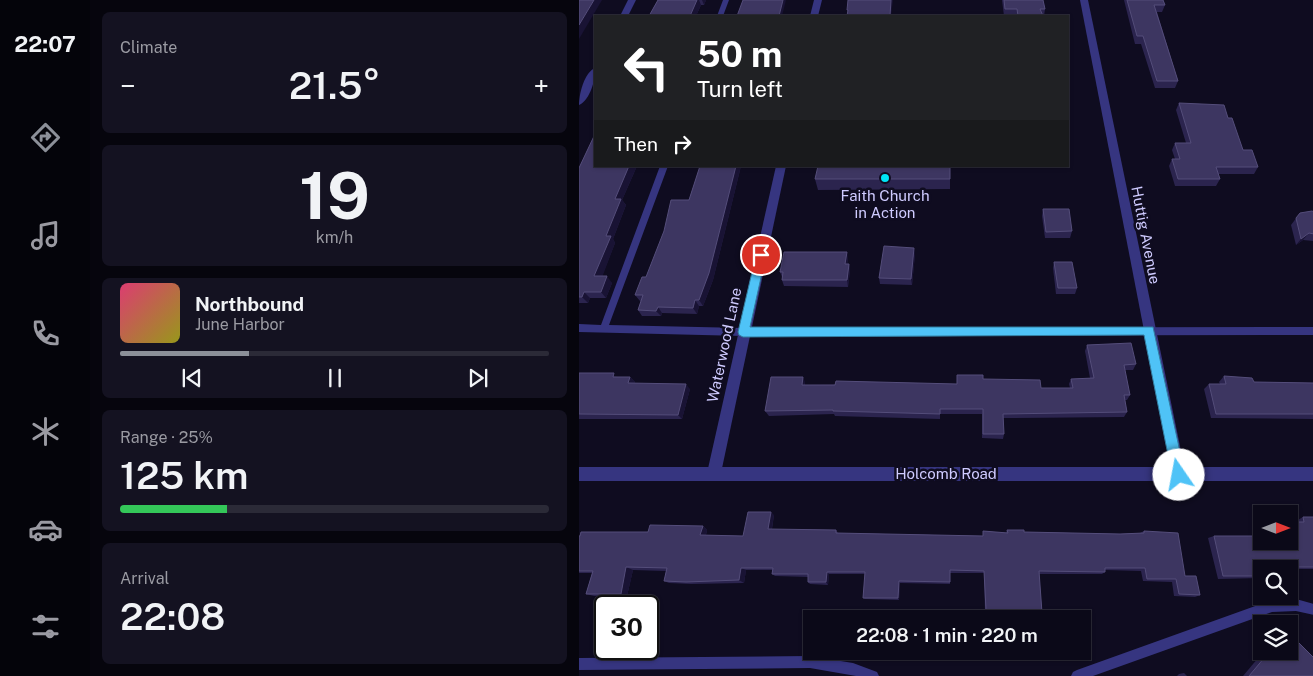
<!DOCTYPE html>
<meta charset="utf-8">
<style>
:root{--surface:#0b0918;--page:#141221;--text:#f1f3f6;--muted:#9a9aa2;--line:#2b2a37;--accent:#8c9099}
body{margin:0;font-family:"Public Sans",sans-serif;background:var(--page);color:var(--text);height:100vh;display:flex;flex-direction:column;font-size:19px;white-space:nowrap}
*{box-sizing:border-box;margin:0}
p{font-size:16px;color:var(--muted)}
.icon{flex:none;width:28px;height:28px;fill:none;stroke:currentColor;stroke-width:2;stroke-linecap:round;stroke-linejoin:round}
.map{position:relative;flex:1;overflow:hidden}
.details{display:flex;flex-direction:column;gap:12px;padding:12px;background:#06050d;width:489px}
.details>*{flex:none}
.hud{position:absolute;left:15px;top:15px;width:475px;height:152px;border-radius:0px;box-shadow:0 1px 4px #0004,0 0 0 1px var(--line);background:#202124;color:#fff;overflow:hidden}
.needle{width:32px;rotate:90deg}
.tools{position:absolute;left:674px;top:505px;display:grid;gap:10px}
.tools a{display:grid;place-items:center;width:45px;height:45px;border-radius:0px;background:var(--surface);box-shadow:0 1px 4px #0004,0 0 0 1px var(--line);font-size:25px}
.speed{position:absolute;left:15px;top:595px;display:flex;gap:10px;font-size:25px;font-weight:700;text-align:center}
.speed>*{display:grid;place-content:center;width:65px;height:65px;border-radius:50%;background:var(--surface);box-shadow:0 1px 4px #0004,0 0 0 1px var(--line);line-height:1}
.speed .limit{border:2px solid #111;border-radius:8px;background:#fff;color:#111}
.pin{position:absolute;display:grid;place-items:center;width:42px;height:42px;color:#fff;margin:-21px;border:2px solid #fff;border-radius:50%;box-shadow:0 1px 5px #0007}
.me{position:absolute;width:55px;margin:-28px;rotate:348deg;stroke-linejoin:round;filter:drop-shadow(0 0 4px #0008)}
.turn{display:flex;align-items:center;gap:18px;height:105px;padding:0 20px;font-size:22px}
.turn .icon{width:65px;height:65px;stroke-width:2.5}
.turn b{display:block;font-size:35px;line-height:42px}
.then{display:flex;align-items:center;height:48px;padding:0 20px;background:#0003;gap:10px;font-size:19px}
.big{font-size:38px;font-weight:600;line-height:1.1}
.details .tile{flex:1;display:flex;flex-direction:column;justify-content:center;gap:8px;min-width:0;padding:0 18px;border-radius:8px;background:var(--page)}
.details .dial{align-items:center;gap:0}
.dial b{font-size:65px;line-height:1}
.song{display:flex;align-items:center;gap:15px}
.cover{width:60px;height:60px;border-radius:8px;background:linear-gradient(135deg,hsl(340 70% 55%),hsl(60 70% 35%))}
.played{height:5px;border-radius:2px;background:linear-gradient(90deg,var(--accent) 30%,var(--line) 30%)}
.keys{display:flex;justify-content:space-around;direction:ltr}
.heat{display:flex;justify-content:space-between;align-items:center;font-size:28px;direction:ltr}
.charge{height:8px;border-radius:4px;background:linear-gradient(90deg,#34c759 25%,var(--line) 0)}
.trip{position:absolute;left:224px;top:610px;width:288px;height:50px;border-radius:0px;background:var(--surface);box-shadow:0 1px 4px #0004,0 0 0 1px var(--line);font-weight:600;line-height:50px;text-align:center}
main{display:flex;flex:1;min-height:0}
.dock{display:flex;flex-direction:column;width:90px;justify-content:space-around;align-items:center;background:#04040a;color:var(--muted)}
.dock .icon{width:35px;height:35px}
.dock .selected{color:var(--accent)}
.dock b{font-size:22px;color:var(--text)}
.map>svg:first-child{display:block}
.lines{fill:none;stroke-linecap:round;stroke-linejoin:round}
.service{fill:#363580;fill-rule:evenodd}
.minor{fill:#363580;fill-rule:evenodd}
.tertiary{fill:#363580;fill-rule:evenodd}
.wall{fill:#2b244e}
.shaded-wall{fill:#191334}
.building{fill:#3d3661;stroke:#544d7a}
.route{fill:#4fc3f7;stroke:#337fa1}
.poi-dot{fill:#00e4f6;stroke:#0f0c20;stroke-width:2}
.labels{text-anchor:middle;dominant-baseline:central;stroke-width:5;stroke-linejoin:round;paint-order:stroke}
.poi-label{font-size:15px;fill:#cfcbff;stroke:#0f0c20}
.street-label{font-size:15px;fill:#cfcbff;stroke:#0f0c20}
</style>
<main>
<nav class="dock">
<b>22:07</b>
<svg class="icon selected" aria-label="directions" viewBox="0 0 24 24"><path d="M12 3l9 9-9 9-9-9zM9 14v-3h6M13 9l2 2-2 2"/></svg>
<svg class="icon" aria-label="music" viewBox="0 0 24 24"><path d="M9 18V5l10-2v13"/><circle cx="6" cy="18" r="3"/><circle cx="16" cy="16" r="3"/></svg>
<svg class="icon" aria-label="phone" viewBox="0 0 24 24"><path d="M5 4h4l2 5-3 2q2 4 5 5l2-3 5 2v4C11 20 4 13 5 4z"/></svg>
<svg class="icon" aria-label="climate" viewBox="0 0 24 24"><path d="M12 3v18M4 7l16 10M4 17L20 7"/></svg>
<svg class="icon" aria-label="car" viewBox="0 0 24 24"><path d="M5 17H2v-5l4-1 3-4h7l3 4 3 1v5h-3M9 17h6M6 11h13"/><circle cx="7" cy="17" r="2"/><circle cx="17" cy="17" r="2"/></svg>
<svg class="icon" aria-label="filters" viewBox="0 0 24 24"><path d="M4 7h16M4 17h16"/><circle cx="9" cy="7" r="2"/><circle cx="15" cy="17" r="2"/></svg>
</nav>
<section class="details">
<div class="tile"><p>Climate</p>
<div class="heat"><a>−</a><b class="big">21.5°</b><a>+</a></div>
</div>
<div class="tile dial"><b>19</b><p>km/h</p></div>
<div class="tile">
<div class="song"><i class="cover"></i><div><b>Northbound</b><p>June Harbor</p></div></div>
<div class="played"></div>
<div class="keys"><svg class="icon" aria-label="previous" viewBox="0 0 24 24"><path d="M18 5L8 12l10 7zM5 5v14"/></svg><svg class="icon" aria-label="pause" viewBox="0 0 24 24"><path d="M8 5v14M16 5v14"/></svg><svg class="icon" aria-label="next" viewBox="0 0 24 24"><path d="M6 5l10 7-10 7zM19 5v14"/></svg></div>
</div>
<div class="tile"><p>Range · 25%</p><b class="big">125 km</b><div class="charge"></div></div>
<div class="tile"><p>Arrival</p><b class="big">22:08</b></div>
</section>
<div class="map">
<svg width="735" height="676" viewBox="0 0 735 676">
<rect width="100%" height="100%" fill="#0f0c20"/>
<g class="lines">
<g class="service">
<path d="M144,0H150L144,16H138Z"/>
<path d="M81,166H89L30,325L164,328L735,327V335L164,336L0,332V324L22,325Z"/>
<path d="M717,599L735,604V615L717,611L693,612L514,676H492L494,672L498,670L693,600Z"/>
<path d="M231,656L274,663L298,672L300,676H277L231,668L0,670V658Z"/>
</g>
<g class="minor">
<path d="M49,0H57L49,16H41Z"/>
<path d="M235,0H243L239,16H231Z"/>
<path d="M501,0H509L607,475L605,480L600,482L595,480L593,475Z"/>
<path d="M16,68C17,79 11,100 0,105C0,94 5,73 16,68Z"/>
<path d="M197,166H207L142,473L140,478L135,480L130,478L128,473Z"/>
</g>
<rect class="tertiary" x="0" y="467" width="735" height="14"/>
</g>
<g class="wall">
<path d="M79,0H127L125,5H122L117,16H70Z"/>
<path d="M423,0H464L466,9L465,16H425Z"/>
<path d="M545,0H584L586,5L583,12H578L599,81L596,88H576L562,44H556Z"/>
<path d="M600,103L649,118L664,150L679,167L675,174H639L641,179L637,186H596L590,166L593,159H596L593,150L596,143H607L597,110Z"/>
<path d="M10,147L16,166H58L43,200L47,205L34,239L36,243L23,276L33,283L27,298H11L9,303H0V168Z"/>
<path d="M121,166H162L134,280L124,306H120L118,314L83,313L82,316H63L59,310L62,301H61L56,295L67,277L110,200Z"/>
<path d="M371,166V189L239,190L236,179Z"/>
<path d="M464,209L493,231L491,238H466L463,216Z"/>
<path d="M735,212V241L724,240L717,245L712,225L721,213Z"/>
<path d="M336,254L333,285L301,284L300,278Z"/>
<path d="M269,258L268,264H270L271,270L269,287L205,286L203,280V277L201,272Z"/>
<path d="M475,262L498,288L496,294H477L474,268Z"/>
<path d="M508,345L557,364L554,370H546L551,395L548,400H546L548,412L545,417L424,418L425,434L424,439L403,438V414H361V419L256,416L255,414L190,416L186,411L226,382V385L378,384L404,379L462,388H491L490,384L492,379L511,378L506,351Z"/>
<path d="M0,373L39,377H51L56,382V383L111,389L103,419H0Z"/>
<path d="M645,376L675,382L735,383V419L632,418L625,389L630,384H641L640,382Z"/>
<path d="M195,515L193,529L257,530L259,533L404,536V531L427,533L428,530L445,532L541,534L561,533L565,531L606,576L621,595L616,597L595,596L593,582L564,581L562,571L526,570V572L523,574H460L463,613L461,615L406,612L405,573H371V584L321,583L320,600L286,599L284,598L286,574H250L249,585L231,584L229,582V577L196,576L193,574L194,570H167L165,583L112,584L90,583L85,581L87,571L54,570L48,596H15L7,594L13,573H0V536L69,532L124,526L128,530L127,535L164,536Z"/>
<path d="M724,517H735V569H682V578L639,579L629,538L635,536L710,541V524L713,522H717V521Z"/>
<path d="M685,651H710L735,676H664Z"/>
<path d="M605,673L608,676H598L600,674Z"/>
</g>
<g class="shaded-wall">
<path d="M15,0H23L0,39V25Z"/>
<path d="M118,0H120L122,5L117,16H111Z"/>
<path d="M123,0H127L125,5Z"/>
<path d="M204,0H207L203,16H200Z"/>
<path d="M312,0H314L312,16H311Z"/>
<path d="M50,166H58L43,200L47,205L34,239L36,243L21,283L15,276L27,236L36,199Z"/>
<path d="M157,166H162L134,280L124,306L120,300Z"/>
<path d="M730,233L724,240L717,245L722,239Z"/>
<path d="M335,248L336,254L333,285L332,279Z"/>
<path d="M268,252L269,258L268,270L266,264Z"/>
<path d="M270,264L271,270L269,287L268,280Z"/>
<path d="M28,276L33,283L27,298L22,292Z"/>
<path d="M5,292L11,298L9,303L3,297Z"/>
<path d="M116,300L120,306L118,314L114,308Z"/>
<path d="M79,307L83,313L82,316L77,311Z"/>
<path d="M51,377L56,382L55,388L49,383Z"/>
<path d="M224,377L226,382L225,390L223,385Z"/>
<path d="M107,384L111,389L103,419L99,415Z"/>
<path d="M192,512L195,515L192,533L189,529Z"/>
<path d="M124,526L128,530L126,538L121,535Z"/>
<path d="M47,567L54,570L48,596L42,594Z"/>
<path d="M162,568L167,570L165,583L160,580Z"/>
<path d="M248,572L250,574L249,585L247,582Z"/>
<path d="M320,581L321,583L320,600L319,598Z"/>
</g>
<g class="building">
<path d="M0,0H15L0,25Z"/>
<path d="M79,0H118L111,16H70Z"/>
<path d="M164,0H204L200,16H158Z"/>
<path d="M269,0H312L311,16H268L269,10H268Z"/>
<path d="M425,0H464L466,9H461L464,16H439L438,9H426Z"/>
<path d="M548,0H584L586,5H575L599,81H578L564,36H558Z"/>
<path d="M600,103L645,105L649,118H653L664,150H673L679,167H637L641,179H599L593,159H601L596,143H612Z"/>
<path d="M16,134V166H50L36,199H42L27,236H32L15,276H28L22,292H5L3,297H0V168Z"/>
<path d="M121,166H157L130,273L120,300H116L114,308L79,307L77,311L59,310L64,295H56L63,277H67L85,231L92,200H110Z"/>
<path d="M239,166H371V179H236Z"/>
<path d="M464,209H490L493,231L467,232Z"/>
<path d="M733,211L735,212V234L730,233L722,239L717,218L721,213Z"/>
<path d="M305,246L335,248L332,279L300,278Z"/>
<path d="M205,252H268L266,264H270L268,280H203L204,272H201Z"/>
<path d="M475,262H493L498,288H479Z"/>
<path d="M552,343L557,364L545,365L551,395H545L548,412L424,414L425,434H404V409H361V414L254,411V410L186,411L192,377H224L223,385H256L257,381L378,384V375H404V379L461,380L462,388H494L492,379L515,378L508,345Z"/>
<path d="M0,373H35L34,377H51L49,383L107,384L99,415L0,414Z"/>
<path d="M645,376L673,378L675,382L735,383V414H637L630,384H647Z"/>
<path d="M169,512H192L189,529L257,530V533L404,536V531L429,533L428,530H445V532L541,534L565,533V531L599,533L606,576H617L621,595L600,594L597,579H568L566,568H526V572L460,571L463,613L407,610L405,571L371,570V582L320,581L319,598H284L286,572H248L247,582H229V574H193L194,568H162L160,580L107,582L85,581L88,568L47,567L42,594H7L14,571H0V536H1L2,532H69L71,525L124,526L121,535L164,536Z"/>
<path d="M724,517H735V567H696V569H682V576H644L635,536H682V541H710V536H717L713,522H725Z"/>
<path d="M710,633L735,658V676H670L691,651H710Z"/>
</g>
<path class="route" d="M182,251L187,255L171,327H574L606,475L604,479L600,481L595,479L593,475L565,335L164,337L160,335L159,332L177,255Z"/>
<circle class="poi-dot" cx="306" cy="178" r="5"/>
<g class="labels">
<g class="poi-label">
<text x="306" y="195">Faith Church<tspan x="306" dy="17">in Action</tspan></text>
</g>
<g class="street-label">
<text transform="translate(567 235) rotate(79)">Huttig Avenue</text>
<text transform="translate(145 345) rotate(-78)">Waterwood Lane</text>
<text x="367" y="473">Holcomb Road</text>
</g>
</g>
</svg>
<div class="tools">
<a><svg class="needle" viewBox="-14 -14 28 28"><path d="M0-13l5 13h-10z" fill="#e53935"/><path d="M0 13l5-13h-10z" fill="#9a9aa2"/></svg></a>
<a><svg class="icon" aria-label="search" viewBox="0 0 24 24"><circle cx="10" cy="10" r="6"/><path d="M15 15l6 6"/></svg></a>
<a><svg class="icon" aria-label="layers" viewBox="0 0 24 24"><path d="M12 4l9 5-9 5-9-5zM3 14l9 5 9-5"/></svg></a>
</div>
<div class="speed"><div class="limit">30</div></div>
<div class="pin" style="left:182px;top:255px;background:#d93025"><svg class="icon" aria-label="arrive" viewBox="0 0 24 24"><path d="M6 21V4h12l-3 4 3 4H6"/></svg></div>
<svg class="me" style="left:600px;top:475px" viewBox="-20 -20 40 40"><circle r="19" fill="#fff"/><path d="M0-13L10 11 0 6-10 11z" fill="#4fc3f7"/></svg>
<div class="trip">22:08 · 1 min · 220 m</div>
<div class="hud">
<div class="turn"><svg class="icon" aria-label="left" viewBox="0 0 24 24"><path d="M17 20v-9H6M10 6l-5 5 5 5"/></svg><div><b>50 m</b>Turn left</div></div>
<div class="then">Then<svg class="icon" aria-label="right" viewBox="0 0 24 24"><path d="M7 20v-9h11M14 6l5 5-5 5"/></svg></div>
</div>
</div>
</main>
